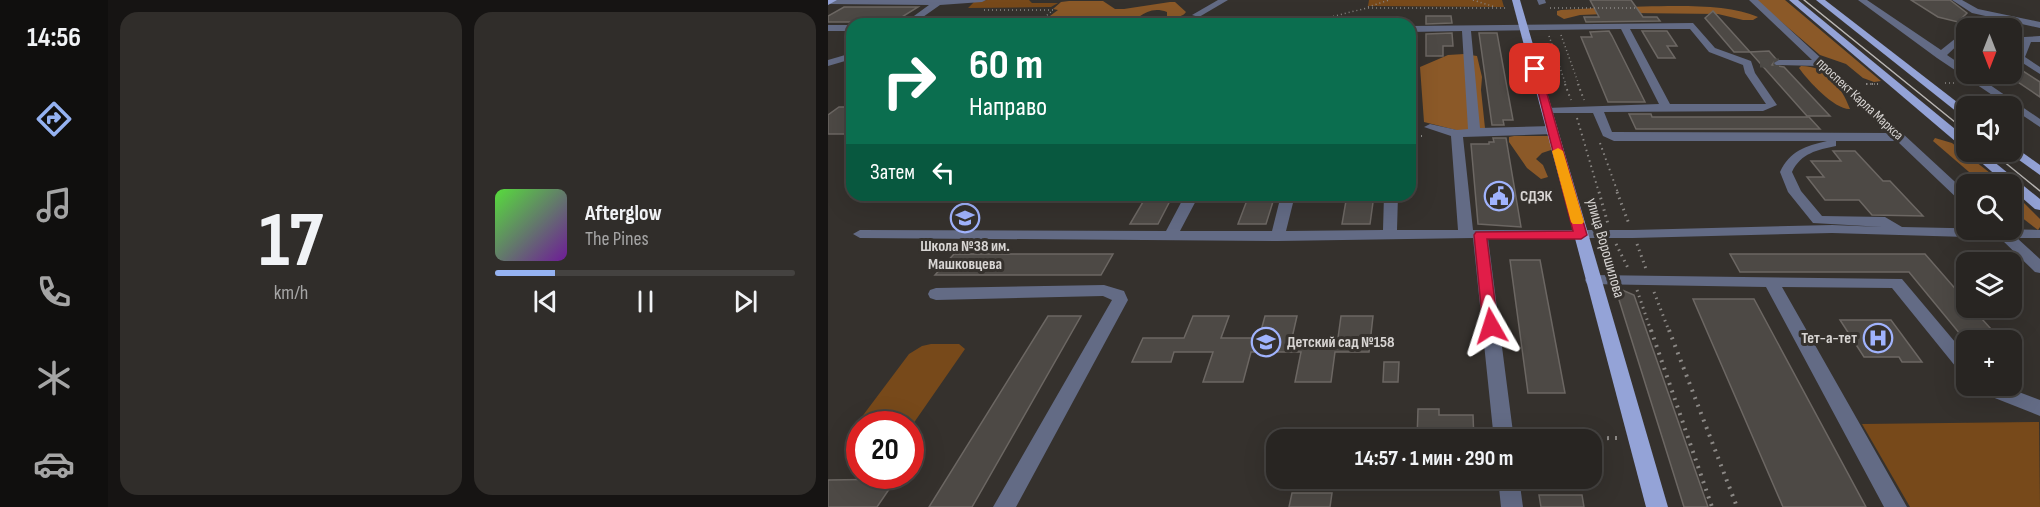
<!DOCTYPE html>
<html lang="ru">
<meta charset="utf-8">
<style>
:root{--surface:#282522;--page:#302d2a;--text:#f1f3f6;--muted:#a5a5a5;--line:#444240;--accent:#95b2f1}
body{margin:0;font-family:"Sofia Sans Condensed",sans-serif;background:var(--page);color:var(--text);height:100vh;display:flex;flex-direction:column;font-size:22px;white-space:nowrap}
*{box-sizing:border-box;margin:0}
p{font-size:20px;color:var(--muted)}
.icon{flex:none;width:33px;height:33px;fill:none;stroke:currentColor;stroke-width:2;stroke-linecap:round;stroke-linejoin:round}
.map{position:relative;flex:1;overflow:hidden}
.drawer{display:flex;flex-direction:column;gap:12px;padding:12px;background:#161413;width:720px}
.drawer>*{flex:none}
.guide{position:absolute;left:18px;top:18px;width:570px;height:183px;border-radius:18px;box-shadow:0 6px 24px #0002,0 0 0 2px var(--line);background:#0b6e4f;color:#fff;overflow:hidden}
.needle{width:39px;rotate:180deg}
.fabs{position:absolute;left:1128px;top:18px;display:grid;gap:12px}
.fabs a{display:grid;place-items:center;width:66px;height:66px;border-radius:12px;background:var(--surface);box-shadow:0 6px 24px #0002,0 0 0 2px var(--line);font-size:30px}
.speed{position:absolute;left:18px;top:411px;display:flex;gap:12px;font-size:30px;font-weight:700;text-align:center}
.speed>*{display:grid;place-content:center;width:78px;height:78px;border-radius:50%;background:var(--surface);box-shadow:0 6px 24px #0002,0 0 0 2px var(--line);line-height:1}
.speed .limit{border:9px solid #d22;background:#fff;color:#111}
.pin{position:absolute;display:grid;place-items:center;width:51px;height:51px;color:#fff;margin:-26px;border-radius:12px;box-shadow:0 3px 9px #0006}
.me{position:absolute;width:66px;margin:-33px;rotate:354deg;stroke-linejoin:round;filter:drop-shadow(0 0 4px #0008)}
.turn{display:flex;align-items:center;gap:21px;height:126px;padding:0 24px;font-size:27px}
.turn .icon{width:78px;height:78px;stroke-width:2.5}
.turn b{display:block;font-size:42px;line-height:51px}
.then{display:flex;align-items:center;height:57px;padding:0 24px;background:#0003;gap:12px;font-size:22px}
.drawer .card{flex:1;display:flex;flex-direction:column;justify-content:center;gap:9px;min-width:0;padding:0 21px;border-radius:18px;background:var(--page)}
.drawer .dial{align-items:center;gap:0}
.dial b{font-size:78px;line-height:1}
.song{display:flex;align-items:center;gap:18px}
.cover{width:72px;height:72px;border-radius:9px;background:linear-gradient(135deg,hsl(110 70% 55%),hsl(280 70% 35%))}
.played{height:6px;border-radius:3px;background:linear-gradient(90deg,var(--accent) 20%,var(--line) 20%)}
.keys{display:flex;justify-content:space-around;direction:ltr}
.drawer .tiles{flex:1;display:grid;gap:12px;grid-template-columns:repeat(2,1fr)}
.trip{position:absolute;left:438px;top:429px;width:336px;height:60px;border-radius:18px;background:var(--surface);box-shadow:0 6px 24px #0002,0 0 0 2px var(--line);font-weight:700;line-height:60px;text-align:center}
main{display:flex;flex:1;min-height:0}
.tabs{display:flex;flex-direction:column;width:108px;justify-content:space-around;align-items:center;background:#100f0e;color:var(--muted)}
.tabs .icon{width:42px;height:42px}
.tabs .active{color:var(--accent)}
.tabs b{font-size:27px;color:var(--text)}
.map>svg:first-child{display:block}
.green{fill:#77491a}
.forest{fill:#8b5928}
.building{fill:#4d4945;stroke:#6c6763;stroke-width:1.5}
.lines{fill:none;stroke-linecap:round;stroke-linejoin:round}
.minor-tunnel{stroke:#4d4a46;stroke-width:9;stroke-dasharray:9 4.5;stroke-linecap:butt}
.path-far3{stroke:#8b8885;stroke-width:1.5;stroke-dasharray:1 3;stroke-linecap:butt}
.path-far2{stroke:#8b8885;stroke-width:2;stroke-dasharray:1.5 4;stroke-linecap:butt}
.path-far1{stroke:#8b8885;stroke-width:3;stroke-dasharray:1.5 4.5;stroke-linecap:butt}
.path{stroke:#8b8885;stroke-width:4;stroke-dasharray:2 6;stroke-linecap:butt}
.minor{fill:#636b85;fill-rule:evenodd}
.major{fill:#94a3d7;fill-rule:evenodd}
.tram{stroke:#b9b6b4;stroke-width:1.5}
.route{fill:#e11d48;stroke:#92132f;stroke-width:1.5}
.slow{fill:#f59e0b}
.labels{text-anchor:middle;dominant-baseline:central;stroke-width:6;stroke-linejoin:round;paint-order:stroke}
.far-street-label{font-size:14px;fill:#d8d5d3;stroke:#35312d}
.poi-label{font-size:16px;font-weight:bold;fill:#d8d5d3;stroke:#35312d;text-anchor:start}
.street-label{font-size:16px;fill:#d8d5d3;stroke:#35312d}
</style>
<main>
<nav class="tabs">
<b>14:56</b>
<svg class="icon active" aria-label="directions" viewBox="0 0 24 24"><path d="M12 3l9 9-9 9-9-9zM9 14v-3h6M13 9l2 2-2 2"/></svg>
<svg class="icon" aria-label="music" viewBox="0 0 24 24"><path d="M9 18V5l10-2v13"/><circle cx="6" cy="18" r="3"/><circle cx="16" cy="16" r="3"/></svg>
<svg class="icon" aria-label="phone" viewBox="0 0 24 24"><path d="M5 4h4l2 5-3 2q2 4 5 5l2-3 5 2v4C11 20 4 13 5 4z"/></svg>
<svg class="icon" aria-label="climate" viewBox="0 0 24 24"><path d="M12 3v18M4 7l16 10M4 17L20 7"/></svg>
<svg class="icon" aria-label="car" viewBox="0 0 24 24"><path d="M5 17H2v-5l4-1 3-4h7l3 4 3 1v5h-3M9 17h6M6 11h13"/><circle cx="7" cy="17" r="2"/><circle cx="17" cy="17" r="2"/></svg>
</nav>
<section class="drawer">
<div class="tiles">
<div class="card dial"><b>17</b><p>km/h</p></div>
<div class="card">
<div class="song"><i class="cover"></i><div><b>Afterglow</b><p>The Pines</p></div></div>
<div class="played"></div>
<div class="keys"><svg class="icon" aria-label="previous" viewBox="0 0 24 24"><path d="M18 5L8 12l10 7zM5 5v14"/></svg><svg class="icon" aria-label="pause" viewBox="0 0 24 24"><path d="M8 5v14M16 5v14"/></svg><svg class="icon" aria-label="next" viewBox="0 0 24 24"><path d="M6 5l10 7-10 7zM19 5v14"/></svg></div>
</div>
</div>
</section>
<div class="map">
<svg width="1212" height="507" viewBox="0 0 1212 507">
<rect width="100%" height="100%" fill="#35312d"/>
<g class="green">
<path d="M159,0H201L204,3H230L223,7L140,8L146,2Z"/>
<path d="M541,0H674L676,7L540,6Z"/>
<path d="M103,344H131L137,349L85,424L83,427L82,424H32L31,434L24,430L81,354L94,346Z"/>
<path d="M1211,422L1212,507H1082L1034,424Z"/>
</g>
<g class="forest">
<path d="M928,0H957L1053,81L1046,82L1035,78L1018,64L992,55Z"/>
<path d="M241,1H275L287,9H296L342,2H347L358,12C354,18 346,17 339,17V12C318,4 310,22 296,24C271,28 237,24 211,24L230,10L225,9L233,2Z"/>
<path d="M787,7C826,7 895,1 930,17L925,20H915L890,14L802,13L752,15L736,19L729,15V11L733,10Z"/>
<path d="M636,54L649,56L654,77L653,90L657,128L632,131L596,122L592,67L620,55Z"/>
<path d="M973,66C1000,66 1013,87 1022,109C1007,110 980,81 971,68Z"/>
<path d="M686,136H723L726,149L714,153L708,159L715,165L720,177L713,179L699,168L681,142V137Z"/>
<path d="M1107,138L1124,143L1176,184H1155L1105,141Z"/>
<path d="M1184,191L1212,219V227L1210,230L1184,210Z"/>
</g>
<g class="building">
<path d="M762,0H803L815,17H829L832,21L758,22L756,17H771Z"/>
<path d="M1083,0H1122L1139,13L1130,22L1110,17Z"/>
<path d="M16,7H90L66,22H0V16Z"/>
<path d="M885,11L922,52H906L877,18Z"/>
<path d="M598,16H623L624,23L598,24Z"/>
<path d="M781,31L784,36L817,102H780L753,37H764L762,32Z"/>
<path d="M814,31H839L849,46H839L847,58H830Z"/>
<path d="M624,33L625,46H615V56H598V34Z"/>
<path d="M651,33H669L685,120H675L676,125H664Z"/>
<path d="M941,51L948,59L944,65L956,67L1002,116H979L922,52Z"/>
<path d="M1184,64L1212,82V97L1184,78Z"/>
<path d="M11,107H24V134H0V115Z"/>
<path d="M801,114H823L824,117H981L992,129H808Z"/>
<path d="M665,138H678L693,227L650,224L643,144H661V142H666Z"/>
<path d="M1005,151H1027L1055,181H1062L1095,216L1044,215L1031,200H997L979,177H996L983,161H1013Z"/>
<path d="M319,195H345L330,224H302Z"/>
<path d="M421,195H447L438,224H410Z"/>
<path d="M519,195H546L542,224H514Z"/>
<path d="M126,254H285L273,275H107Z"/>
<path d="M902,254H1097L1138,301V308H1144L1173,340H1137L1081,272H912Z"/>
<path d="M682,260H712L737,393H700Z"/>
<path d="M787,287L806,295L880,507H856Z"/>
<path d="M865,299H926L1038,507H955Z"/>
<path d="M220,316H253L144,507H101Z"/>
<path d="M365,316H401L393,338H431L437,316H469L464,338H510L513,316H545L541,352H507L503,382H467L473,352H423L415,382H375L385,352H346L343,362H304L315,338H356Z"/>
<path d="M1012,320H1063L1094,362H1074L1071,357H1036Z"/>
<path d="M556,362H571L570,382H555Z"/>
<path d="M590,409H611V415H645L646,440H589Z"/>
<path d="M68,479L49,507H0V480Z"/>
<path d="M464,493H504L502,507H461Z"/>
<path d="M711,495H754L756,507H713Z"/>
</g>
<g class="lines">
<path class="minor-tunnel" d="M932,63H951"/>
<g class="path-far3">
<path d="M645,0L667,7"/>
<path d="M540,7L561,0"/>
<path d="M722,8H810"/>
<path d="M156,10H225L210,23H197"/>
<path d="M474,24L539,8H679"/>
<path d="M733,35L751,85"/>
<path d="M721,36L738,85"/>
<path d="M1117,83H1127"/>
<path d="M1038,84H1050"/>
</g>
<g class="path-far2">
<path d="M737,84L743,100"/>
<path d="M750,84L756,100"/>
<path d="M1038,84H1050"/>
<path d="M749,118L771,193"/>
<path d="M582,136H594"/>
<path d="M772,143L790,193"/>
</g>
<g class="path-far1">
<path d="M771,192L780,224"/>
<path d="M789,192L801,224"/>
<path d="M788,244L800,268"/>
<path d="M809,244L818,269"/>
<path d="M809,290L823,331"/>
<path d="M826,292L841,331"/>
</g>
<g class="path">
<path d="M823,330L884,507"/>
<path d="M841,330L909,507"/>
<path d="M691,439L792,438"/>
</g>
<g class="minor">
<path d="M0,0H158L154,2L112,5L85,24H75L101,5L2,4Z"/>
<path d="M390,0H400L371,17L364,15Z"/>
<path d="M709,0H717L718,3L711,5Z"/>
<path d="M921,0H930L1138,192V203L1133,202L1069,141H1008V146C989,150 973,153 964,172L973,191L994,216L1057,217L1074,227L1212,230V238H1189L1212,259V273L1207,272L1172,238L1004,233L805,238H660L686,440H666L645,238L450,241L32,238L25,234L32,230L338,231L357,195H371L352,231H444L453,195H467L458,231L555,230L556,195H570L569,230H630L623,136L596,127L602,124L629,130L640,129L634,31L582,32V26L865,23L887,48L923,61L927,73L949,105L935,111L776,112L784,132L1061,133L990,66L948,65L946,63L951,60H984ZM793,29L831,104L718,108L714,109V113H765L775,136L786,141H999C977,146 962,151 952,172L960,192L985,223L1055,227L1004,225L805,230H645L635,137L724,134L730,130L724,126L652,128L643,31ZM802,29H862L881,52L915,65L917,73L938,104H842Z"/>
<path d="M1030,0H1039L1113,50L1138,30V37L1119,55L1138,68V74H1146L1212,119V127L1109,58Z"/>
<path d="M1124,0H1134L1150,9L1212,22V28L1144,13Z"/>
<path d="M119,21H187L191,24H115Z"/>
<rect x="0" y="25" width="24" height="6"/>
<path d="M1212,36V42H1203L1197,57L1212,67V74L1187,58L1196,37Z"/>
<path d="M24,53V59L0,66V60Z"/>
<path d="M765,275L1074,279L1138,355V374L1132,372L1064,288L954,287L1079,507H1056L938,287L759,284L757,280L759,276Z"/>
<path d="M276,285L296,291L300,300L188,507H165L284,300L275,296L108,300L102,298L100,294L102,290L108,288Z"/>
<path d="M1147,386H1175L1212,400V416L1149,391Z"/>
<path d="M670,478H691L695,507H673Z"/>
</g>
<g class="major">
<path d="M0,0H9L0,5Z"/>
<path d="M684,0H692L840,507H818Z"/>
<path d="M961,0H970L1138,138V147H1134Z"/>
<path d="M988,0H997L1138,109V117L1134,116Z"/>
<path d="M1184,145L1212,165V175L1180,152H1184Z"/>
<path d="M1141,152H1154L1212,199V210L1207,209L1184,189V184H1178Z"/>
</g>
<g class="tram">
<path d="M976,0L1138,131"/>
<path d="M1164,152L1212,191"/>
</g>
</g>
<path class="route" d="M704,68L712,69L759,235L753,239H659L670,326L668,330H657L655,326L646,235L648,232L745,231Z"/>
<path class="slow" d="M730,148L735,151L756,222L754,224H745L743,222L724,151Z"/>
<defs>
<g id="civic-ring" transform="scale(1.5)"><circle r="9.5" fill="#35312d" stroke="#a0b3fd" stroke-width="1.5"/><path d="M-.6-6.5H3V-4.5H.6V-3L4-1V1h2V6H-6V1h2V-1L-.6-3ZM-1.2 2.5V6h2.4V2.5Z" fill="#a0b3fd"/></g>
<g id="school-ring" transform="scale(1.5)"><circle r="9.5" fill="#35312d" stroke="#a0b3fd" stroke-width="1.5"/><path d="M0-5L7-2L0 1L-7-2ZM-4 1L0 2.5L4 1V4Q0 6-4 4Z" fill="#a0b3fd"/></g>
<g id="hospital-ring" transform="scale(1.5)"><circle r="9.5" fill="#35312d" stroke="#a0b3fd" stroke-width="1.5"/><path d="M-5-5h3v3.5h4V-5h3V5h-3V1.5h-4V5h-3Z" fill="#a0b3fd"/></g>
</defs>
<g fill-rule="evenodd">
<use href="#civic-ring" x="671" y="196"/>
<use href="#school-ring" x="137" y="218"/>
<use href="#hospital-ring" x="1050" y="338"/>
<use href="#school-ring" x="438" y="342"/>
</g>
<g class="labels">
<g class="far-street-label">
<text transform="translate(1032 99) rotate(43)">проспект Карла Маркса</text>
</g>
<g class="poi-label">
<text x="692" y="196">СДЭК</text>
<text x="137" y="246" text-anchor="middle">Школа №38 им.<tspan x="137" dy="18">Машковцева</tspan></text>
<text x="1029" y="338" text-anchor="end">Тет-а-тет</text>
<text x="459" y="342">Детский сад №158</text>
</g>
<g class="street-label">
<text transform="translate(777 248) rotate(74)">улица Ворошилова</text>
</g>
</g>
</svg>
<div class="fabs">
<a><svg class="needle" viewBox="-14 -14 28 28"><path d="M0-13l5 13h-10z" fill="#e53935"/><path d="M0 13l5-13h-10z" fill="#a5a5a5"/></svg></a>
<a><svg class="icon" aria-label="sound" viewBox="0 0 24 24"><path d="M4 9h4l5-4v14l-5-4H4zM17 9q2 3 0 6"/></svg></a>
<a><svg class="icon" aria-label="search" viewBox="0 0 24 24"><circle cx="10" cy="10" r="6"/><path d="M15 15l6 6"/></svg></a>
<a><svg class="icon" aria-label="layers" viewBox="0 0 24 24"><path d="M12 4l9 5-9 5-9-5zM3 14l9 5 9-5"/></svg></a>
<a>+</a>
</div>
<div class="speed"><div class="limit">20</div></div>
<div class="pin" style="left:707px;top:69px;background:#d93025"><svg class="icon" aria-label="arrive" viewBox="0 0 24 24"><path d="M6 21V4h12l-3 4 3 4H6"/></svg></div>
<svg class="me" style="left:663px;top:326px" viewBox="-20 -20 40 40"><path d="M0-17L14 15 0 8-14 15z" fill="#e11d48" stroke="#fff" stroke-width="4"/></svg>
<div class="trip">14:57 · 1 мин · 290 m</div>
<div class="guide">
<div class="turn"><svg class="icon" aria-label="right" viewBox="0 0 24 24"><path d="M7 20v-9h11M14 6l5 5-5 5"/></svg><div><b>60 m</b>Направо</div></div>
<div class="then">Затем<svg class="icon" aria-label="left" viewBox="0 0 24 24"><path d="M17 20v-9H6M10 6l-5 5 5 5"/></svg></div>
</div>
</div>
</main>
